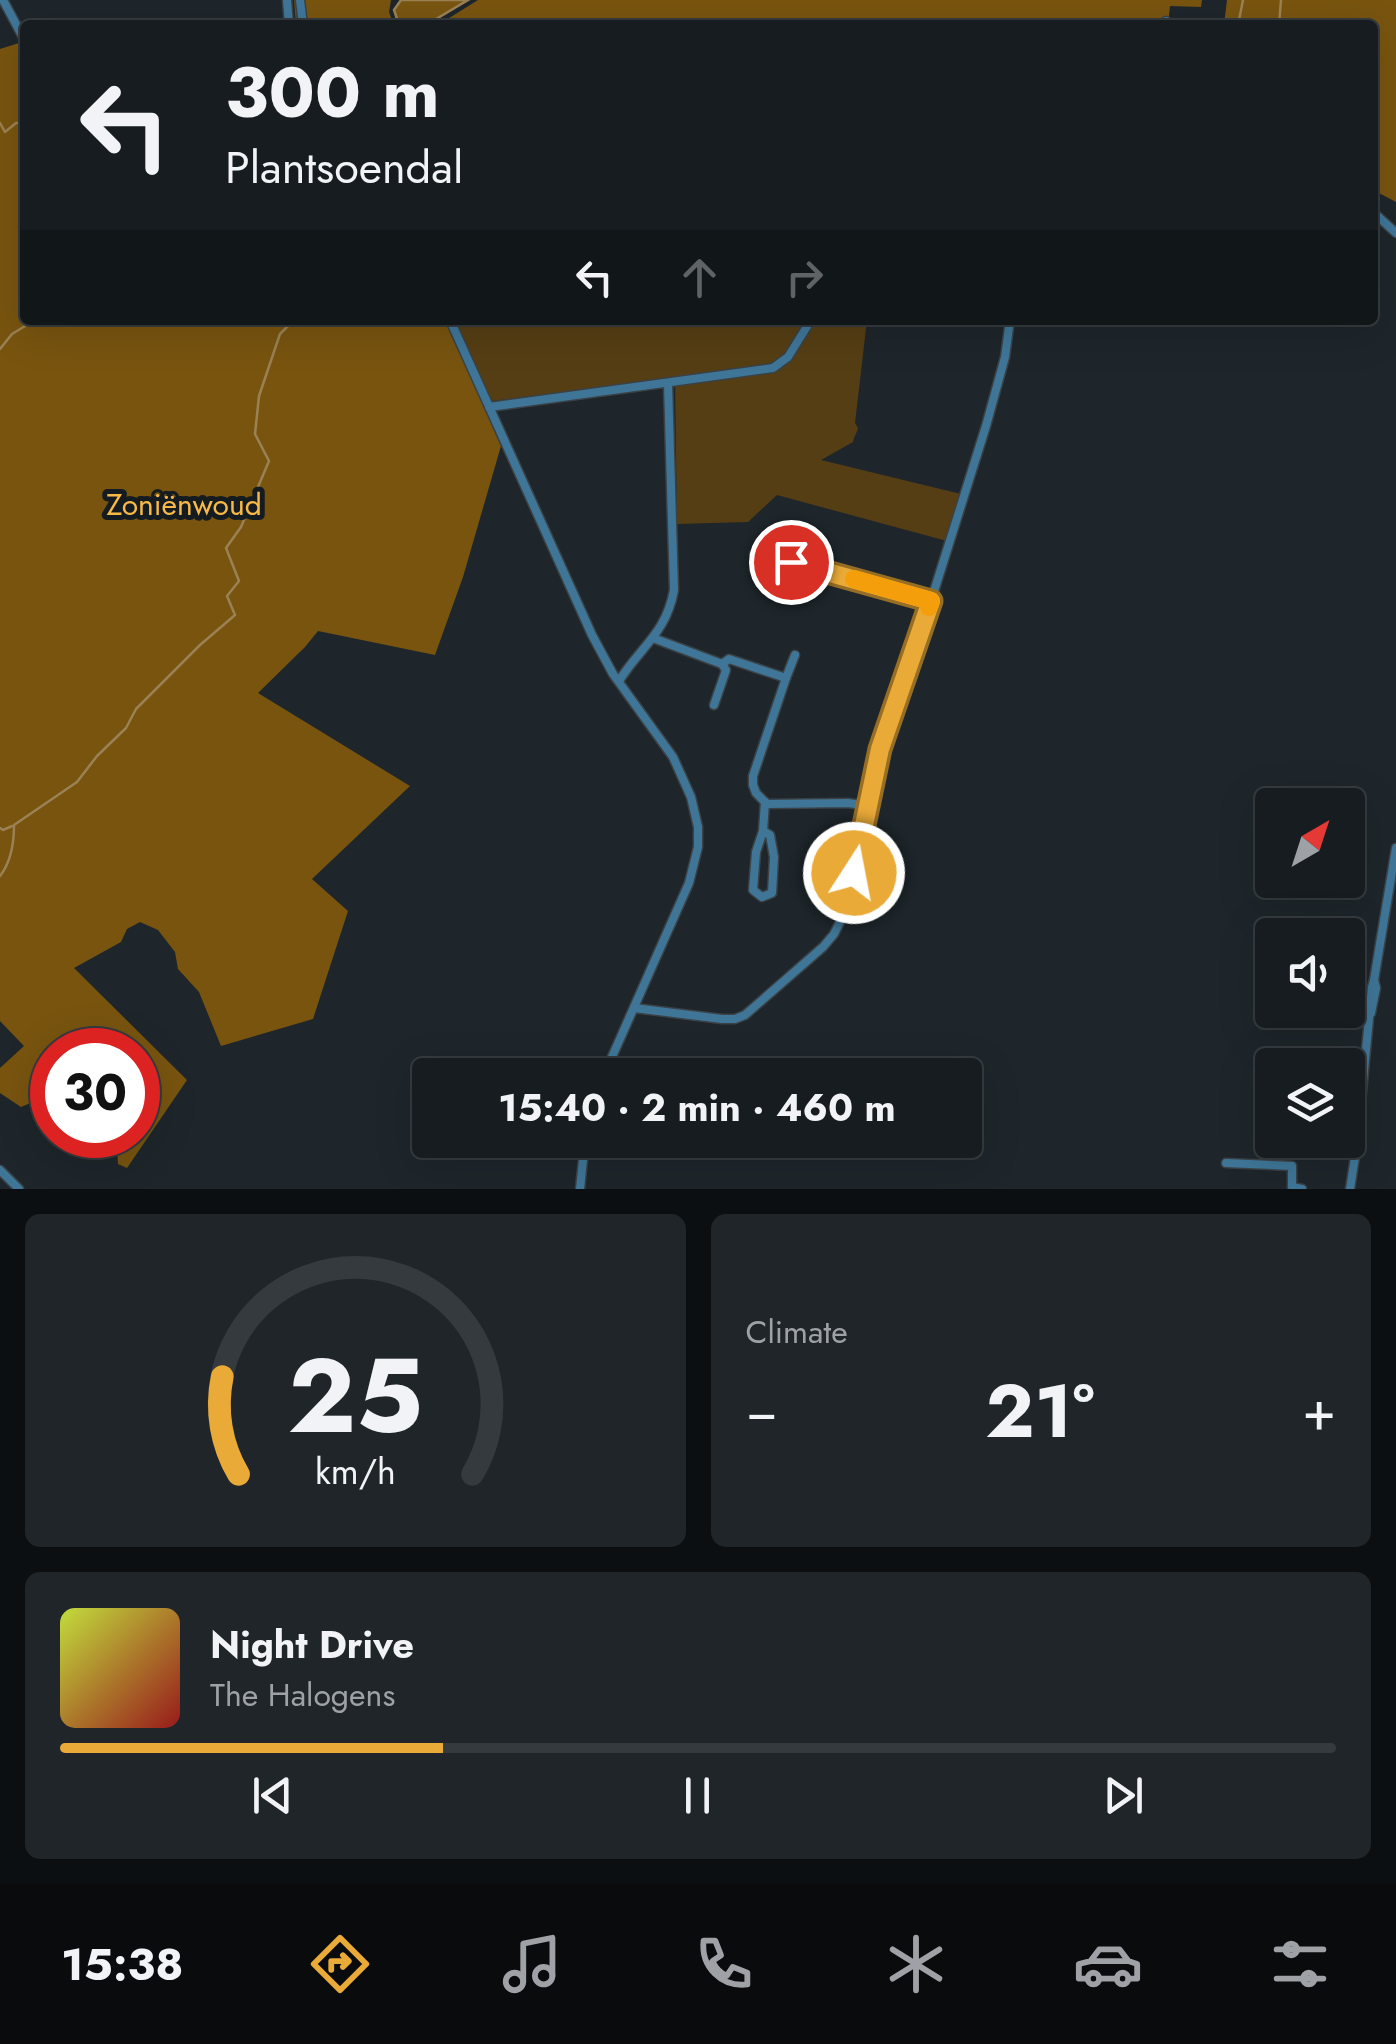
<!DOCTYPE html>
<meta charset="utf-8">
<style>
:root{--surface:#161c20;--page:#1f2529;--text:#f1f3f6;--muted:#9ea1a5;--line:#353a3e;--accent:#e9aa38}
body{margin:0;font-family:Jost,sans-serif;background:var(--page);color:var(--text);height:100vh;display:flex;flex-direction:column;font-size:38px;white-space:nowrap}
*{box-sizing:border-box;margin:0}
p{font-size:32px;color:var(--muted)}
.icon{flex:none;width:55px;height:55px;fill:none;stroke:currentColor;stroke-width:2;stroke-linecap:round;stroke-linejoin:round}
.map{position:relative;height:1189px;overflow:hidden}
.drawer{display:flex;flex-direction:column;gap:25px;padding:25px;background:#0c0f12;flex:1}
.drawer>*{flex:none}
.guide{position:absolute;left:20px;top:20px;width:1358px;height:305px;border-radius:10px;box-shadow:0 10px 40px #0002,0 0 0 2px var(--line);background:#161c20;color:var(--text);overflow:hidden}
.needle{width:65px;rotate:39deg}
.buttons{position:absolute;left:1255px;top:788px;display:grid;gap:20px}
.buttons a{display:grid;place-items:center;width:110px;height:110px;border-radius:10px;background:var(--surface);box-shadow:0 10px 40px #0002,0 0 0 2px var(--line);font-size:50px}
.speed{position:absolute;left:30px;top:1028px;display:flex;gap:20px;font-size:50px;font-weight:700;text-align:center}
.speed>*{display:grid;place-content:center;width:130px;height:130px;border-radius:50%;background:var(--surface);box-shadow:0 10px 40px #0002,0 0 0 2px var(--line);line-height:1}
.speed .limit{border:15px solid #d22;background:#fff;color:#111}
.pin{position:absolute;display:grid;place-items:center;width:85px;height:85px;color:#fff;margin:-42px;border:5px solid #fff;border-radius:50%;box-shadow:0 2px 10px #0007}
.me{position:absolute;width:110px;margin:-55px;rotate:11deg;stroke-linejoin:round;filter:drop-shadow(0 0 8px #0008)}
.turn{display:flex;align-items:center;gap:35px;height:210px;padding:0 40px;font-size:45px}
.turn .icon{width:130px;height:130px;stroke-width:2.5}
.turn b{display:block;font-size:70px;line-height:85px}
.lanes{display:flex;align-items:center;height:95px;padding:0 40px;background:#0003;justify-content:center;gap:50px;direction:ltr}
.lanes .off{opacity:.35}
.big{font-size:75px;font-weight:700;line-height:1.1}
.drawer .card{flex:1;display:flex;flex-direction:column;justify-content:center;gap:15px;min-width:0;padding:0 35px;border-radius:15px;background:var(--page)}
.drawer .dial{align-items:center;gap:0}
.dial svg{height:260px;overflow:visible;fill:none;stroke:var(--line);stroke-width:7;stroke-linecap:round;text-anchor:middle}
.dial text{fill:var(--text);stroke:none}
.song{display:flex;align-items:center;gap:30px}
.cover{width:120px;height:120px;border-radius:15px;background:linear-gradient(135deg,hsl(70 70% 55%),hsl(0 70% 35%))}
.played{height:10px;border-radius:5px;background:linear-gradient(90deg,var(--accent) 30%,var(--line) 30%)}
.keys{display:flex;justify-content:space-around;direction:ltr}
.heat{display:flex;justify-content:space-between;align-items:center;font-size:55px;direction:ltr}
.drawer .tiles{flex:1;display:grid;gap:25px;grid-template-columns:1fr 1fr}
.card:last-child{grid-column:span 2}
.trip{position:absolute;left:412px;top:1058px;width:570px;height:100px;border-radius:10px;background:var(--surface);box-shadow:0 10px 40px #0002,0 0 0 2px var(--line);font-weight:700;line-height:100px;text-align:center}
.menu{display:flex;height:160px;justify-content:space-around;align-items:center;background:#090b0d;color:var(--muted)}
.menu .icon{width:70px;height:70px}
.menu .selected{color:var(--accent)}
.menu b{font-size:45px;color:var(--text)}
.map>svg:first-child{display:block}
.green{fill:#563e14}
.forest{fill:#78540f}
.water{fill:#795511;stroke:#9a8254;stroke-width:2.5}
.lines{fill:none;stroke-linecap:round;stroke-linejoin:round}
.stream{stroke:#9a8254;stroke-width:2.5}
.minor-casing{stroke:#3a4246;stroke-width:11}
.minor{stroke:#3f7698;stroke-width:8}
.route-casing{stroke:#976e24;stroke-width:25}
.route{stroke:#e9aa38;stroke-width:18}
.slow{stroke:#f59e0b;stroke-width:18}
.labels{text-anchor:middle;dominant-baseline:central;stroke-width:10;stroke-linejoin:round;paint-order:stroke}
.park-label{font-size:30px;fill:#f9b947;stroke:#151c21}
</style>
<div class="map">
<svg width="1396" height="1189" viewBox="0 0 1396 1189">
<rect width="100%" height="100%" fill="#1e262b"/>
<path class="green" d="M455,320H867L855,423L858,428C857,433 854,436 853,442L821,460L961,494L947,541L777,495L748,522L677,524L675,377L643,383L492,401Z"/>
<g class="forest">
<path d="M294,0H391L389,12L394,25H296Z"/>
<path d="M478,0H1202L1201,7L1170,6L1168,25H1076L1057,22L1042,25H438Z"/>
<path d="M1227,0H1396V202L1373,190L1372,25H1224Z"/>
<path d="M19,43L25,52V320H446L501,446L463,577L435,655L318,631L305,647L258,693L410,786L312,879L348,911L313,1019L221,1046L199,992L178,969L175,952L158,930L140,922L127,929L121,942L74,968L187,1080L127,1168L118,1164L117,1147L82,1138V1135H138V1050H52V1094L21,1107L0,1093V1068L24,1046L0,1021V49Z"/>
</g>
<path class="water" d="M401,0H468L426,25H399L394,10Z"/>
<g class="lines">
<g class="stream">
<path d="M1238,25L1243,0"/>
<path d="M1279,25L1281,0"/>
<path d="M0,123L5,132L16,123H25"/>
<path d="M0,349L12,334L35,320"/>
<path d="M0,828L3,830L12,826"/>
<path d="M0,876C11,862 14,844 14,825L77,782L97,756L126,728L136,709L200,645L235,615L227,596L239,581L226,548L241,527L269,461L255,434L259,396L280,334L294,320"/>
</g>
<g class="minor-casing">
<g id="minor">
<path d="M3,0L25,41"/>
<path d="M287,0L289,25"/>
<path d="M300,0L303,25"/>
<path d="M1166,25V21"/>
<path d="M1372,211L1396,233"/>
<path d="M450,320L592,635L613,674L673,757L691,797L698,827V847L689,883L604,1075"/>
<path d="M489,407L773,368L788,357L811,320"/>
<path d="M754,554L795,563L931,601"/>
<path d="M653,638L722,664L729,659L786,678L753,776V785L756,793L767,804L848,803L868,806"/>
<path d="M786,678L795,655"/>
<path d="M619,681C640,647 666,634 674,590L668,384"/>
<path d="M714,705L726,670L722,664"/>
<path d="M763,831L770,835L774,857L772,893L762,897L753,890L756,852L763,831L765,802"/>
<path d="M1374,980L1396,848"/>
<path d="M634,1008L722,1019H735L745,1015L823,947L834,934L848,906L859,844L880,749L931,601L986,426L1005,357L1010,320"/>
<path d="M1226,1163L1292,1166V1187L1302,1189"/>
<path d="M0,1170L19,1189"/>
<path d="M580,1189L585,1140"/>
<path d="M1350,1189L1357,1144L1372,987L1374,980L1376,988L1371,1013"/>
</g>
</g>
<use href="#minor" class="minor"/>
</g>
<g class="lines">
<g class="route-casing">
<path id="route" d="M791,562L931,601L880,749L854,873"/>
</g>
<use href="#route" class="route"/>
<path class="slow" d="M854,579L931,601L929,607"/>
</g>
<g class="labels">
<g class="park-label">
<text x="184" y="504">Zoniënwoud</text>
</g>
</g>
</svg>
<div class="buttons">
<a><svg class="needle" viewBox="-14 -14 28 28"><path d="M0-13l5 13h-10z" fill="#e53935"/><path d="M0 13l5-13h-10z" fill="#9ea1a5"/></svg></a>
<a><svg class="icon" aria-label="sound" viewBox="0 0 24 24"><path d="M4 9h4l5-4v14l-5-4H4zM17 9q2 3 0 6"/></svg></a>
<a><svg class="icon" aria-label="layers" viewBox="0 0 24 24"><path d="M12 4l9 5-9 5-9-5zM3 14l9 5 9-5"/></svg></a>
</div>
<div class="speed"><div class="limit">30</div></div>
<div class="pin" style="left:791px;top:562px;background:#d93025"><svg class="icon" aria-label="arrive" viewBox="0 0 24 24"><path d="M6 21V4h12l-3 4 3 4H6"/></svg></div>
<svg class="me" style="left:854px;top:873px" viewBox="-20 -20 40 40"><circle r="17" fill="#e9aa38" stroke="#fff" stroke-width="3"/><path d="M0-11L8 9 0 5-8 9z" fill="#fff"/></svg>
<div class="trip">15:40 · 2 min · 460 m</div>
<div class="guide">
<div class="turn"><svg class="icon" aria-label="left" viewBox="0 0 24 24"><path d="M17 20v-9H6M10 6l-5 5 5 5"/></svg><div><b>300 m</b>Plantsoendal</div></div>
<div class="lanes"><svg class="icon" aria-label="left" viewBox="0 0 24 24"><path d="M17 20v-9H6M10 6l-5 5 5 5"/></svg><svg class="icon off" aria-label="ahead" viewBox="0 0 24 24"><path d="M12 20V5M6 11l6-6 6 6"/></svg><svg class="icon off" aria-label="right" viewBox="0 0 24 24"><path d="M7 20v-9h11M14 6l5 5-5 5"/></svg></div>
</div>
</div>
<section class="drawer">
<div class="tiles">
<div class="card dial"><svg viewBox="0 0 100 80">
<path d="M14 69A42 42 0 1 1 86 69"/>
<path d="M14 69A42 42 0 0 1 9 39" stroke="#e9aa38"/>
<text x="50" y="56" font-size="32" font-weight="700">25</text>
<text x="50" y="72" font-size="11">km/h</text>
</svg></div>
<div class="card"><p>Climate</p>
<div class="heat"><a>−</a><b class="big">21°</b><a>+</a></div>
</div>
<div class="card">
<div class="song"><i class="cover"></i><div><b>Night Drive</b><p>The Halogens</p></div></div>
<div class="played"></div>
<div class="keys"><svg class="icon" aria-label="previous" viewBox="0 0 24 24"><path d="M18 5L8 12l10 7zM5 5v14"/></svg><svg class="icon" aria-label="pause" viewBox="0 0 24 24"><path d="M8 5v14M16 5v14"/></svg><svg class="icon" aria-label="next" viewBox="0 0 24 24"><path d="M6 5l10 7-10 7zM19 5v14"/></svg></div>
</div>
</div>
</section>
<nav class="menu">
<b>15:38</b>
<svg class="icon selected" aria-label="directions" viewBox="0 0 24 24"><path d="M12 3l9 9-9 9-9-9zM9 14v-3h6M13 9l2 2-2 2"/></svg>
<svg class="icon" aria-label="music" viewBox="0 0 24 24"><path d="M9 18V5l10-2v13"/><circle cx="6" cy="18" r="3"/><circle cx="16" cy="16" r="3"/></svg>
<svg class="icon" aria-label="phone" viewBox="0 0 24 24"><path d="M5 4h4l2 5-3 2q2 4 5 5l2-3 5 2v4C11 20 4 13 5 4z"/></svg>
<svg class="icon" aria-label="climate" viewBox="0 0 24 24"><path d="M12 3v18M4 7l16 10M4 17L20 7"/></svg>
<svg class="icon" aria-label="car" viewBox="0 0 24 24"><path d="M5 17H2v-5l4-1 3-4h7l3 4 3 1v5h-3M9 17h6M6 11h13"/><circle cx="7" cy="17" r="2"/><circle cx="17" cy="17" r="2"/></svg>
<svg class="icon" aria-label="filters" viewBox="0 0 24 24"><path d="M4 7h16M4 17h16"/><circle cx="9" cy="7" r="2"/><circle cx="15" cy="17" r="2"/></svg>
</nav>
